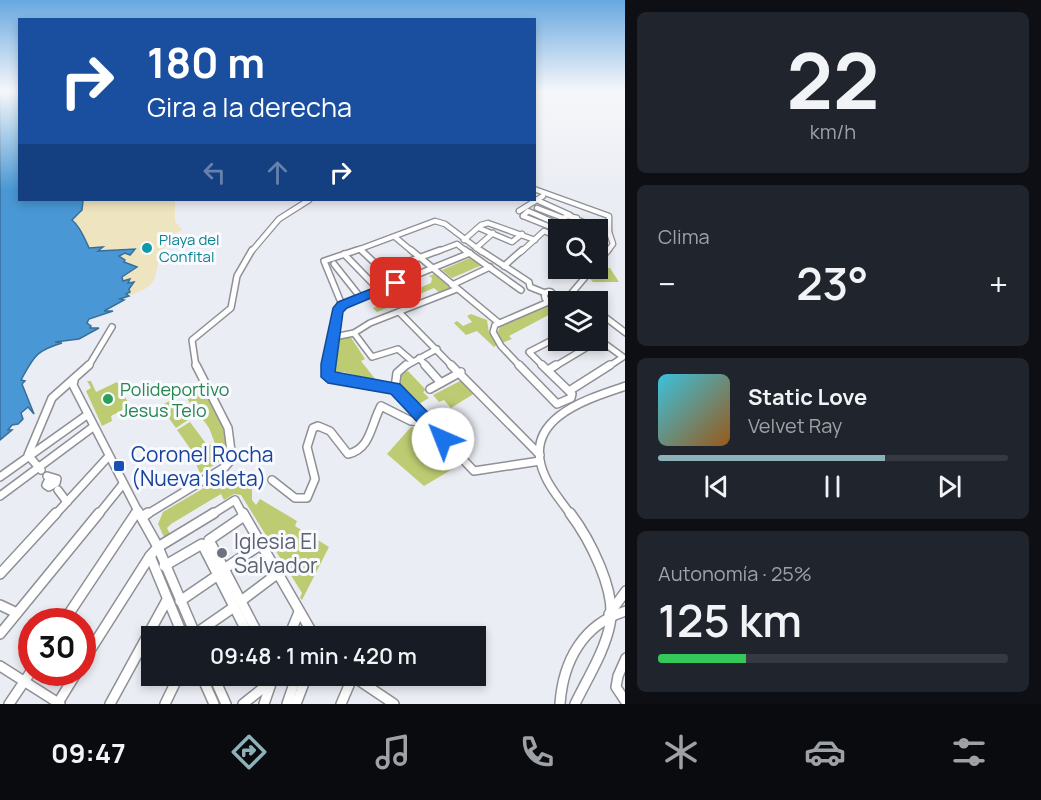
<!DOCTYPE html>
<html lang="es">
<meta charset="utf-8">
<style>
:root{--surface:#171b24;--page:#20242c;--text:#f1f3f6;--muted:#9ea1a6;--line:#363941;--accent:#8eb0b9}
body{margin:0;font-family:Manrope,sans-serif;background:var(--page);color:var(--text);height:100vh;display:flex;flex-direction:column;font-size:22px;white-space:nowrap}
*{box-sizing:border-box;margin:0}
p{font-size:20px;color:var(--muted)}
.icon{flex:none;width:33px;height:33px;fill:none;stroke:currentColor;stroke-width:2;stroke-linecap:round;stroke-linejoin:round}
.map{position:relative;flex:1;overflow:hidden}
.details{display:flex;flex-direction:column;gap:12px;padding:12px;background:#0d0f14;width:416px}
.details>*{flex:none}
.top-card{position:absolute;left:18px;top:18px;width:518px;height:183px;border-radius:0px;box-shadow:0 3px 9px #0003;background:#1a4fa0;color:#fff;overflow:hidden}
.fabs{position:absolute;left:548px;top:219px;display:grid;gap:12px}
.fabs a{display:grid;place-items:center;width:60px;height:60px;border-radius:0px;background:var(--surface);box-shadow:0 3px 9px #0003;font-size:30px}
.speed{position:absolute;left:18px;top:608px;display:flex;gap:12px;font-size:30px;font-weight:700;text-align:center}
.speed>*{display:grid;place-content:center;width:78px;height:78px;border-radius:50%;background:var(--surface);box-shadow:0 3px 9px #0003;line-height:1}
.speed .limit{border:9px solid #d22;background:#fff;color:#111}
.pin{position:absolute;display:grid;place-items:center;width:51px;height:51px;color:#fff;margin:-26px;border-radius:12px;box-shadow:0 3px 9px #0006}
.me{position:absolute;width:66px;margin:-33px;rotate:316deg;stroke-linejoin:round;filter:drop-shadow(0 0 4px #0008)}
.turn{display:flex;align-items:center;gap:21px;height:126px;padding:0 30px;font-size:27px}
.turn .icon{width:78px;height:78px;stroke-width:2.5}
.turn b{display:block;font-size:42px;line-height:51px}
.lanes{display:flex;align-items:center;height:57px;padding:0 30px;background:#0003;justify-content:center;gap:30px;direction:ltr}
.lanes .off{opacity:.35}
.big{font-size:45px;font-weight:600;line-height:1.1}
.details .widget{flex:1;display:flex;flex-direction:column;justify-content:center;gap:9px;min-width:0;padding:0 21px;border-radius:9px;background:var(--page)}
.details .dial{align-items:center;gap:0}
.dial b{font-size:78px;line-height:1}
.song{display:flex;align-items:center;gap:18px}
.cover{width:72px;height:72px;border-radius:9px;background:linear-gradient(135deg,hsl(190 70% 55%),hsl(30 70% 35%))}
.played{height:6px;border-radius:3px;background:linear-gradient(90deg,var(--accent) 65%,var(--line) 65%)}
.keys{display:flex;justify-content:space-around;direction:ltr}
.heat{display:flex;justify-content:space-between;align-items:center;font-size:33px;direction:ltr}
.charge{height:9px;border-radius:4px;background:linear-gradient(90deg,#34c759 25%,var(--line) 0)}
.trip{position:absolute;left:141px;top:626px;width:345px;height:60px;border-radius:0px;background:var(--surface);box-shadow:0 3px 9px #0003;font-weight:600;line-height:60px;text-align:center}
.tab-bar{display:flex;height:96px;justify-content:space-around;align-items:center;background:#090b0e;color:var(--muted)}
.tab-bar .icon{width:42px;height:42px}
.tab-bar .selected{color:var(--accent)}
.tab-bar b{font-size:27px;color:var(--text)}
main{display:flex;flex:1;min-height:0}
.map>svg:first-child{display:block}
.green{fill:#bdcb72}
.sand{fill:#eee4bf}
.water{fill:#4997d4;stroke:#386f9a;stroke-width:1.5}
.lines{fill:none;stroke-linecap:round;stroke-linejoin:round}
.minor-far3-casing{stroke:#8e9096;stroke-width:7}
.minor-far2-casing{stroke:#8e9096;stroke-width:8}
.minor-far1-casing{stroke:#8e9096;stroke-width:10}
.minor-casing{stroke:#8e9096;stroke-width:12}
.minor-far3{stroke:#fff;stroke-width:4.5}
.minor-far2{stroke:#fff;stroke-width:5}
.minor-far1{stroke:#fff;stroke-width:7}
.minor{stroke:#fff;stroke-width:9}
.route{fill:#1a73e8;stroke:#114b97;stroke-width:1.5}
.culture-dot{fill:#0f9aa8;stroke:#f9faff;stroke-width:2}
.leisure-dot{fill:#2e9e5b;stroke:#f9faff;stroke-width:2}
.transit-dot{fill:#1a4fb4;stroke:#f9faff;stroke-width:2}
.worship-dot{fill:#6b7280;stroke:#f9faff;stroke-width:2}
.labels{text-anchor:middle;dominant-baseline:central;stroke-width:6;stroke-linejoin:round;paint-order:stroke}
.far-culture-label{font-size:15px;fill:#0d838f;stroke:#f9faff;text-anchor:start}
.leisure-label{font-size:18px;fill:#27864d;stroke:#f9faff;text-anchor:start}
.near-transit-label{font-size:21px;fill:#164399;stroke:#f9faff;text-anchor:start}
.near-worship-label{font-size:21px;fill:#5b616d;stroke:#f9faff;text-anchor:start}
</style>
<main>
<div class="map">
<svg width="626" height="704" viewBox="0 0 626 704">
<rect width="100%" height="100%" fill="#ebedf4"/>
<g class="green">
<path d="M472,257L482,265L452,278L442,270Z"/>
<path d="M597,267L610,268L619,282H593L588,277Z"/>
<path d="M434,274L452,289L441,294L434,288L377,312L373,308L431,283L432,278L429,276Z"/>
<path d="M568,299L577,301L558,302V310L509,336L512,339L502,343L497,333L502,323L552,302Z"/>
<path d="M471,314L487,320L489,333L497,345L494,347L477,331L466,335L454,323L457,321L463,326L472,322L467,316Z"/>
<path d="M350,336L365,359L361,361L376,380L343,372L334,374C330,355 328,339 350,336Z"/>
<path d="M408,371L426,390L423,392L429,398L417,405L398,383L401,374Z"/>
<path d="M462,380L475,393L451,408L444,400L439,402L433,395Z"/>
<path d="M87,381H91L96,392L117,382L130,406L111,416L112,421L102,426L86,391L91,388Z"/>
<path d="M202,384C209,399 236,443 224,457C218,464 208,468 200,473L196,464L197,454L211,444L218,452C215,444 212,435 209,428C201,414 182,403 187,385Z"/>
<path d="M173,399L188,420L176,428L160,406Z"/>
<path d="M190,422L207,445L194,454L177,430Z"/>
<path d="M411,427L423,430L456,467L424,486L387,454Z"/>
<path d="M237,473L245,475L252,483V500L256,505L260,499L297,521L295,526L329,547L302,600L300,598L302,593L241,495L234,494L224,500L221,494L171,524L167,528L170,534L164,537L158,524L163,512L226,475Z"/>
</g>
<path class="sand" d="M83,200H175V221L182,230L163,239L166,245C148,274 168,282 129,296L126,294L133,282L123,281L126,264L119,255L125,253L128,248C112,251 104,251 89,248L85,240H82L71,220L82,210Z"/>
<path class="water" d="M0,92H19L20,200H83L82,210L72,220C80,226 85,239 89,248L103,247L98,251L135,249L130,255L125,253L119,256L125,260L124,262L137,267L122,277L123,281L130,279L128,283L134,282L129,289L130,292L126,294L129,296L120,299L124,300L104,311H113L89,319L87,323L91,326L90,328H99L79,339L55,342L62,343C35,351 34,357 21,380L25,381L22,384L34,414L28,407L21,413L23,419L18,424L12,425L8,430H12L0,440Z"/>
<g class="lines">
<g class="minor-far3-casing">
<g id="minor-far3">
<path d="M534,189L609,216V232"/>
<path d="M539,201L570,215"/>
<path d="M537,208L563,218"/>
<path d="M519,211L543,196"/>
<path d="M523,216L528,211L569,229"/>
<path d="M523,216L558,230"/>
<path d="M568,216L577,218L578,222H566L563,218Z"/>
<path d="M578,220L609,232L613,244L607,252"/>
<path d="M479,228L512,242L522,234"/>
<path d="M395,237L413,252"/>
<path d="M464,240L481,225L488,223L535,240"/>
<path d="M476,248L493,233"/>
<path d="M360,249L363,252"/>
<path d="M251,252L279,219L309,200"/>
<path d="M352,252L435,221L445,224L482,252"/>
<path d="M436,252L457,244L467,252"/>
<path d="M521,252L544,231L558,237"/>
</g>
</g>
<g class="minor-far2-casing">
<g id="minor-far2">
<path d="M361,250L396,283"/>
<path d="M411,250L499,323"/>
<path d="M465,250L521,290"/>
<path d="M480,250L529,282L530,287L545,293"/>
<path d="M344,254L379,290"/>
<path d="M597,263L608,250"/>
<path d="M334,264L361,298"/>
<path d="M504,266L522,250"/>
<path d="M383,271L440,250"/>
<path d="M452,285L490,267"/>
<circle cx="549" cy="296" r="4.5"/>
<path d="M570,295L581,302"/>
<path d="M554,299L570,295L593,268"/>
<path d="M342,305L324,261L357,250"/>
<path d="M597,311L626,333"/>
<path d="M399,312L453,367"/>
<path d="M354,333L372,357L398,349L412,361"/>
<path d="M334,337L354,333L370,323L457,289"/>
<path d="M597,338L623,357L608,367"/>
<path d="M419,358L427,367"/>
<path d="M88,367L112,327"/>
<path d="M196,367L192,340L231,308L237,276L252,250"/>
<path d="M328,367L337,311L342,305L470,253"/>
<path d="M404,367L437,349"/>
<path d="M521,367L501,346L493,332L495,325L553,300"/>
<path d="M544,367L529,352L558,337"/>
<path d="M554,367L599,340"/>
</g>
</g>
<g class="minor-far1-casing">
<g id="minor-far1">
<path d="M328,365V377L395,388"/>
<path d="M406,365L397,373L395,388L474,471L540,461"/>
<path d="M425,365L441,383"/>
<path d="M451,365L540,455"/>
<path d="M519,365L557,404L571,398L572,394L542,365"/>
<path d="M548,370L556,365"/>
<path d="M74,381L73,385L140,515"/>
<path d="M430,389L461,372"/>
<path d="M569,391L610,365"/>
<path d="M41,470L28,455L52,398L89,365"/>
<path d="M47,476L57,479L56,483L49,487L46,485L49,479"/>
<path d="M0,477L87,415"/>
<path d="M272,480L295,498H307L315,479L307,447L313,428L318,426L330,431L348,454C371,449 371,424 381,406L411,421L428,423"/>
<path d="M58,490L67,502"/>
<path d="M0,496L93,427"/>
<path d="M55,515L108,457"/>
<path d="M98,515L123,484"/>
<path d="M135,515L138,510"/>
<path d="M146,515L225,467L232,459L228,428L196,365"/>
<path d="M211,515L235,500L243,515"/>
<path d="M571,515C562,502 551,490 545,476C519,419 587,399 626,386"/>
</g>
</g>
<g class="minor-casing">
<g id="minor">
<path d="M139,513L158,547L196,636"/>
<path d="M243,513L314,636"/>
<path d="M570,513C589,538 617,591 610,624C605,651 587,679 575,704"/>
<path d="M244,516L209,540L259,636"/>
<path d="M142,517L148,513"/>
<path d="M150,556L183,636"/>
<path d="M164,566L202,544L249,636"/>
<path d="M224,569L260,545"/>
<path d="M0,574L56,513"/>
<path d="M180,601L218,575"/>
<path d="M241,601L277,574"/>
<path d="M0,605L17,613"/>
<path d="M609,614L626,591"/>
<path d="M64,621L136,513"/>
<path d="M291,633L300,636"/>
<path d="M0,634L99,513"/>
<path d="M195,634L234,607"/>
<path d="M289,636L299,612"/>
<path d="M626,658L618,676L616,687L626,702"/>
<path d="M82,663L150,556L158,547L214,513"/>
<path d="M0,666L60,704"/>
<path d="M201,675L214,704"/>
<path d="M213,675L226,704"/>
<path d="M351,675L394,704"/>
<path d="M58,703L77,672"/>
<path d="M9,704L32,670"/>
<path d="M110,704L167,600"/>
<path d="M165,704L179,675"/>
<path d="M243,704L272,681L269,675"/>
<path d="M264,704L274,675"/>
<path d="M287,704L297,675"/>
<path d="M296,704L307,675"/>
<path d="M341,704L353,676"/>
<path d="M560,704C563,661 583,624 626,611"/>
</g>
</g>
<use href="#minor-far3" class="minor-far3"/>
<use href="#minor-far2" class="minor-far2"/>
<use href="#minor-far1" class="minor-far1"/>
<use href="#minor" class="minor"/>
</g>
<linearGradient id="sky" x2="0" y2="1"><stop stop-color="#68a8e0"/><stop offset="0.48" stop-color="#f6f7fa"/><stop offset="1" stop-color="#f6f7fa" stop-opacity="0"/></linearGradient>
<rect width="626" height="190" fill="url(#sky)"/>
<path class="route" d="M396,279L400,280V286L347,308L343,312L335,372L400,384L449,434L451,439L449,444L443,446L438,444L391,394L328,383L321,377V364L333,308L338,302Z"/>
<circle class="culture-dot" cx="147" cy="248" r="6"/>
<circle class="leisure-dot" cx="108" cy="399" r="6"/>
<rect class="transit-dot" x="113" y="460" width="12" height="12" rx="3"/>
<circle class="worship-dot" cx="222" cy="553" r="6"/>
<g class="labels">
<g class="far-culture-label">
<text x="159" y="239">Playa del<tspan x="159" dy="17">Confital</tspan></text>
</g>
<g class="leisure-label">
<text x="120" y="389">Polideportivo<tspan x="120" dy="21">Jesus Telo</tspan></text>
</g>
<g class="near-transit-label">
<text x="131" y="454">Coronel Rocha<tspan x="131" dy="24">(Nueva Isleta)</tspan></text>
</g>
<g class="near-worship-label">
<text x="234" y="541">Iglesia El<tspan x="234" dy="24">Salvador</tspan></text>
</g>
</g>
</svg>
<div class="fabs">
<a><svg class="icon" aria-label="search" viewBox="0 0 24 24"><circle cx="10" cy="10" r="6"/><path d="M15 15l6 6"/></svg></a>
<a><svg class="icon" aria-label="layers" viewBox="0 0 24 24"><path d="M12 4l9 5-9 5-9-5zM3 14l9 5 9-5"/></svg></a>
</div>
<div class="speed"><div class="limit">30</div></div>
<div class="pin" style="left:396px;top:283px;background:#d93025"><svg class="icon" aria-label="arrive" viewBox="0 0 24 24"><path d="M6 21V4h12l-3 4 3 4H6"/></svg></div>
<svg class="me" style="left:443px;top:439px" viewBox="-20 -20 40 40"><circle r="19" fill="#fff"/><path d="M0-13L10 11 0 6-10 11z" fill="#1a73e8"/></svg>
<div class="trip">09:48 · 1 min · 420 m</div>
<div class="top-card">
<div class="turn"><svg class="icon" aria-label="right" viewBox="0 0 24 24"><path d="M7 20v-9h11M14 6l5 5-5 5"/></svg><div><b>180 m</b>Gira a la derecha</div></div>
<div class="lanes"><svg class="icon off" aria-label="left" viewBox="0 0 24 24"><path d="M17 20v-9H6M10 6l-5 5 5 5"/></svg><svg class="icon off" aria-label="ahead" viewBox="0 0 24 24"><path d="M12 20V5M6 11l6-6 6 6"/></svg><svg class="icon" aria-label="right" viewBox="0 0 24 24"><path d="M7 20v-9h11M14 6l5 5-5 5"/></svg></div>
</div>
</div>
<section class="details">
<div class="widget dial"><b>22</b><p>km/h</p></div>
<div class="widget"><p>Clima</p>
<div class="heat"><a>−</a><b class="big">23°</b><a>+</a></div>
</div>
<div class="widget">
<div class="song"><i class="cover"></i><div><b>Static Love</b><p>Velvet Ray</p></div></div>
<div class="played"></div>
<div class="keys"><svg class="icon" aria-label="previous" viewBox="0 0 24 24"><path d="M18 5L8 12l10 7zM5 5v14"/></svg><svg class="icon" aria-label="pause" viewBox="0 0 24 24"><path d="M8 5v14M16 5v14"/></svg><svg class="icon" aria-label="next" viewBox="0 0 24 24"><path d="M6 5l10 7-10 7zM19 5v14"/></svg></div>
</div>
<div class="widget"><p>Autonomía · 25%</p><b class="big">125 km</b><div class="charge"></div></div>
</section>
</main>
<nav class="tab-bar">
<b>09:47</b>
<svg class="icon selected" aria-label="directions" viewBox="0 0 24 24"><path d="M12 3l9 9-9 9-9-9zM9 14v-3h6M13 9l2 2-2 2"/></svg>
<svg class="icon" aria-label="music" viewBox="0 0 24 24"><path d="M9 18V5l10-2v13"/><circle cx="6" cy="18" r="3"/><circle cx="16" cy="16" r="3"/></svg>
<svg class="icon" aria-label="phone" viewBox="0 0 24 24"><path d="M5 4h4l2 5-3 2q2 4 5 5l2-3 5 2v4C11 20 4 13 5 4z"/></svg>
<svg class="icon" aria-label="climate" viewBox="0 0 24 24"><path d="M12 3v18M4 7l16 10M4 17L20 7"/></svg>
<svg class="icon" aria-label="car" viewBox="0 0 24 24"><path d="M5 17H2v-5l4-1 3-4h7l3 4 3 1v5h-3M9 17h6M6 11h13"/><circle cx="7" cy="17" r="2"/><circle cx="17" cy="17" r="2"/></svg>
<svg class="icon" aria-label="filters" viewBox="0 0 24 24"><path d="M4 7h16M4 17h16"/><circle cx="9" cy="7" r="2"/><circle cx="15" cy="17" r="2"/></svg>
</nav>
